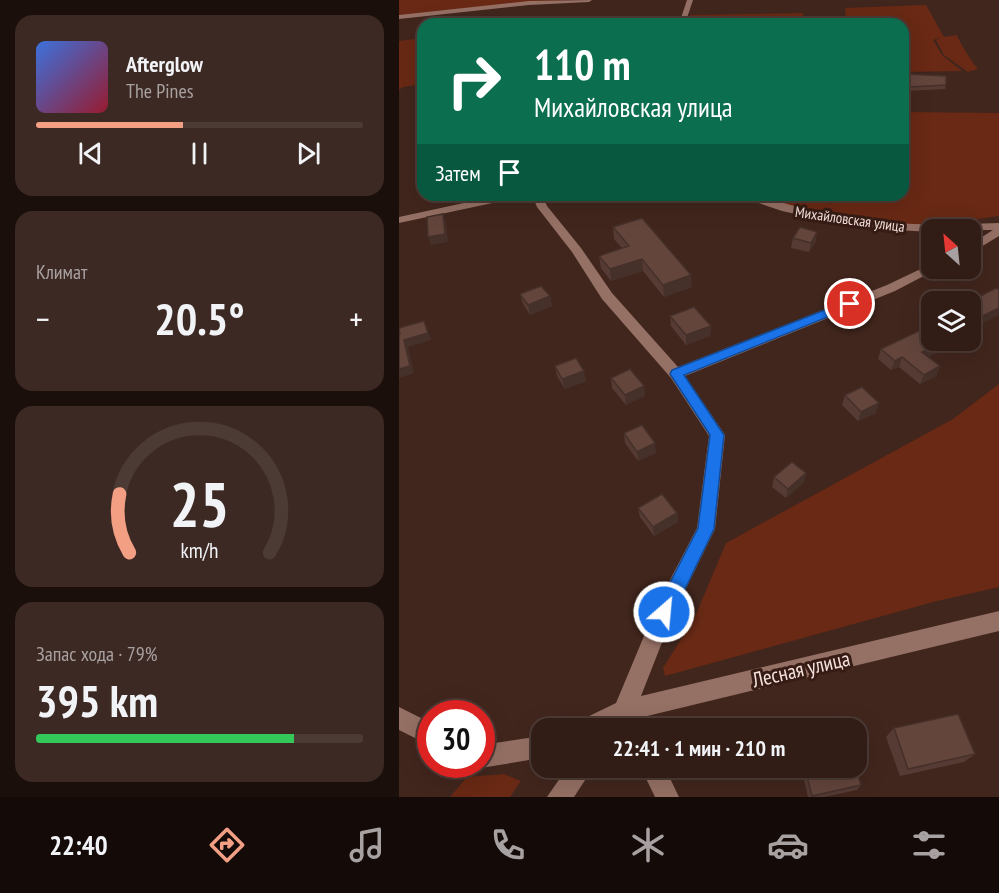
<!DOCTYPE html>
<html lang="ru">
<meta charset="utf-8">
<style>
:root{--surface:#311c16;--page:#3d2923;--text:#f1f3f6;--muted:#a8a1a1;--line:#4c3a35;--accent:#f39f84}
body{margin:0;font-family:"PT Sans Narrow",sans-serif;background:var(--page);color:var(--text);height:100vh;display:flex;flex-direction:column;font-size:22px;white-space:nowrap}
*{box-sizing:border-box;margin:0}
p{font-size:20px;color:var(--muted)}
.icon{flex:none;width:33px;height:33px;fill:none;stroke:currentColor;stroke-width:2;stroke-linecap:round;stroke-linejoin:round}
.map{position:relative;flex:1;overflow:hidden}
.drawer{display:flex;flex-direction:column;gap:15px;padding:15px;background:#1b0f0c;width:399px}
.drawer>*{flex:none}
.banner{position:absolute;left:18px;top:18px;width:492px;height:183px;border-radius:18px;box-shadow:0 6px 24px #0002,0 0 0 2px var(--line);background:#0b6e4f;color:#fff;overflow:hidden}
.needle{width:39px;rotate:333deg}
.buttons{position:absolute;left:522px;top:219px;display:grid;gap:12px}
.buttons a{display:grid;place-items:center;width:60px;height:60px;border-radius:12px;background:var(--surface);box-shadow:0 6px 24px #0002,0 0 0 2px var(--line);font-size:30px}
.speed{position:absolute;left:18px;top:700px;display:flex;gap:12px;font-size:30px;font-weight:700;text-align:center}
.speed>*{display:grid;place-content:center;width:78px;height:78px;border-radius:50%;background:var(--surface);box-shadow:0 6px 24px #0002,0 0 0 2px var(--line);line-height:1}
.speed .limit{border:9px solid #d22;background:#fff;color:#111}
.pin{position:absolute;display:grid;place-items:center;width:51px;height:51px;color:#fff;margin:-26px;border:3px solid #fff;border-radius:50%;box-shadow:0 2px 6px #0007}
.me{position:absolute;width:66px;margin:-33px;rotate:27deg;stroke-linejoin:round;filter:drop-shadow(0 0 4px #0008)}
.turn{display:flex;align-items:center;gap:21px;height:126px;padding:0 18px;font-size:27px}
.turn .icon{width:78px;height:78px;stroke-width:2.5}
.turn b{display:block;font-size:42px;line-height:51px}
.then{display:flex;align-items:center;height:57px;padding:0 18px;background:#0003;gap:12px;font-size:22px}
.big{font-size:45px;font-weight:700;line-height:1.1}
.drawer .card{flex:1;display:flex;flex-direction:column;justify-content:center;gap:9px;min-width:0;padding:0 21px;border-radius:18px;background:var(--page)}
.drawer .dial{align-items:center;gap:0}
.dial svg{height:156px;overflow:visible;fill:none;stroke:var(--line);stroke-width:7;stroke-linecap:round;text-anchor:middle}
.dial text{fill:var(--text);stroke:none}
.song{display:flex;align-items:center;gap:18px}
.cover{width:72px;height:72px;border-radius:9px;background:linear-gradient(135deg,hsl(220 70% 55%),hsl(350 70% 35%))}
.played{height:6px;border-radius:3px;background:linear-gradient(90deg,var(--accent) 45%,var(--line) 45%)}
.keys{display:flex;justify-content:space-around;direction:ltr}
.heat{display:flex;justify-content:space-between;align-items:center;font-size:33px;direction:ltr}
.charge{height:9px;border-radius:4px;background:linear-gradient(90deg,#34c759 79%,var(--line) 0)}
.trip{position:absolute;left:132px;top:718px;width:336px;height:60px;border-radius:18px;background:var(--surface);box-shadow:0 6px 24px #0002,0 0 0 2px var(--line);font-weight:700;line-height:60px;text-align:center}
.tabs{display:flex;height:96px;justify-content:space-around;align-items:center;background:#140b09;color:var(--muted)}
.tabs .icon{width:42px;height:42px}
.tabs .active{color:var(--accent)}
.tabs b{font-size:27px;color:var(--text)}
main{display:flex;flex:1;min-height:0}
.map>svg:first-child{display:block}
.green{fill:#692914}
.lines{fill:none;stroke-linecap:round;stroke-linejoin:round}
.minor{fill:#957064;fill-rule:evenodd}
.wall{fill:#553b34}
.shaded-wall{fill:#45302a}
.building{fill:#63453c;stroke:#45302a;stroke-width:1.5}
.route{fill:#1a73e8;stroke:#114b97;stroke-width:1.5}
.labels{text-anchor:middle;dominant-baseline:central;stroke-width:6;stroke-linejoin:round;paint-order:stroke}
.far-street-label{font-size:15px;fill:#f5e2dc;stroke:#361c14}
.near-street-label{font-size:21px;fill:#f5e2dc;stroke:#361c14}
</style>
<main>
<section class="drawer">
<div class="card">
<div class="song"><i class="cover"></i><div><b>Afterglow</b><p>The Pines</p></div></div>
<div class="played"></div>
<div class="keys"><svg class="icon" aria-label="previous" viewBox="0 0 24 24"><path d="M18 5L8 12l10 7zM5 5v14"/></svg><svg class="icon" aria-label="pause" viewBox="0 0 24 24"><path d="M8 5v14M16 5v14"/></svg><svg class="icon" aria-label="next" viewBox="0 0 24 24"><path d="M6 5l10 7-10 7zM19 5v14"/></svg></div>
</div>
<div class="card"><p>Климат</p>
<div class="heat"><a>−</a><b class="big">20.5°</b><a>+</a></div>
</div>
<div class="card dial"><svg viewBox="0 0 100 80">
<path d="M14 69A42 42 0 1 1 86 69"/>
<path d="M14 69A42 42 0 0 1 9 39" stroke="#f39f84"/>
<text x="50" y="56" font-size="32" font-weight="700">25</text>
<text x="50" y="72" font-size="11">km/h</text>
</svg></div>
<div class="card"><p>Запас хода · 79%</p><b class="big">395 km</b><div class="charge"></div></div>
</section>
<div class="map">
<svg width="600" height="797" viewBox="0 0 600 797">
<rect width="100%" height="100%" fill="#41261d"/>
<g class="green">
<path d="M0,0H169L0,16Z"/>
<path d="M527,5L545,37L558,35C559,40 574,64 579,69L569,72L545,55L537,40L543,37L534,40L543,55L563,71L504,72V24H288L291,15L404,13L405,22H447L446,8Z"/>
<path d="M248,18H278L276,24H169Z"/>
<path d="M24,38V84L4,87L0,90V41Z"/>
<path d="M504,112L600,113V216C576,219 550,225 526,225C468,223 409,212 353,195H504Z"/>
<path d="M600,384V587L538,601L266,676L264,668L295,619L327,543L554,419Z"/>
<path d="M105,774L122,781L111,797H51L68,777Z"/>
</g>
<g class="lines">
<g class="minor">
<path d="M193,0L190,2L130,5L0,19V15L130,1Z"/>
<path d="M288,0H294L286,24H280Z"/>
<path d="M102,195H122L117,198L0,223V217Z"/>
<path d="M133,195H143L148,206L182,248L213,293L279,367L488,285L530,265H532V268H540L496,291L286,376L326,435L316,529L273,617L242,696L600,611V631L240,718L245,729H177L180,721L217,703L258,605L298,528L310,436L272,378L203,299L173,252L138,207Z"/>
<path d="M336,195C369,195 402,210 435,216C490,226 544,225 600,223V236L572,253V244L594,230H532L531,232L482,229L434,222L383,211Z"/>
<path d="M0,707L32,723V746L0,730Z"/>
<path d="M142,736V758L82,768L74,765H82V745Z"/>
<path d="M168,768H194L175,797H148Z"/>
<path d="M242,768H266L280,797H256Z"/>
</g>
</g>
<g class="wall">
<path d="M507,74L547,85L546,89L509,91L506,78Z"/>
<path d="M214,227L293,287L265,297L244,271L212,281L202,268L200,256L223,248L215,239Z"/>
<path d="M394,238L417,241L410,252L392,248Z"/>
<path d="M121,294L151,296L153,306L131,315L124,304Z"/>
<path d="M271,316L312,326L311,336L287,345L272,326Z"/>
<path d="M532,322V340H554L553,345L529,357L541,366L537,376L521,384L500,367L492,370L479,359L482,349L520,331L521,327Z"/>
<path d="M156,366L187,381L166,389L158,376Z"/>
<path d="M212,378L246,396L227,405L213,388Z"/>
<path d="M446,395L477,413L459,421L443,405Z"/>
<path d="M225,433L257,453L239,461L226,443Z"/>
<path d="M375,477L405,482L387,498L373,487Z"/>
<path d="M239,508L278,513L279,522L255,536L241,517Z"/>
<path d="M495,728L576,754L565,762L501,776L487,737Z"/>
<path d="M402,768H457L462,785L458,790L425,797H409Z"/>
</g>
<g class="shaded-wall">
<path d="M44,214L47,223L49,242L32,245L29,237Z"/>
<path d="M418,232L417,241L410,252L412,243Z"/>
<path d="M243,259L244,271L212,281L211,269Z"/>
<path d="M292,275L293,287L265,297L264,285Z"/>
<path d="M151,296L153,306L131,315L129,305Z"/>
<path d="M600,308V315L572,329V322Z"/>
<path d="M25,321L32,340L9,347L15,373L0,378V369L5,340Z"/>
<path d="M312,326L311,336L287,345V335Z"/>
<path d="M546,340H554L553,345L520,362L523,352Z"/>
<path d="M503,357L500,367L492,370L496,361Z"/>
<path d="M541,366L537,376L521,384L525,375Z"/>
<path d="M185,371L187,381L166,389L163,379Z"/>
<path d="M245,386L246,396L227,405L226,395Z"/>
<path d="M480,403L477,413L459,421L462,412Z"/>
<path d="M256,443L257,453L239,461L238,452Z"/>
<path d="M407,473L405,482L387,498L389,489Z"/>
<path d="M278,513L279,522L255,536L254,527Z"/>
</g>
<g class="building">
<path d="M507,74L547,76V85L510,87Z"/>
<path d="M44,214L46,234L29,237L28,217Z"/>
<path d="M243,218L292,275L264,285L243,259L211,269L200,256L230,246L214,227Z"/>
<path d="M401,227L418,232L412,243L394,238Z"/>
<path d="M142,286L151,296L129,305L121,294Z"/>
<path d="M597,288L600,290V308L572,322V302H570Z"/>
<path d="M295,307L312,326L287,335L271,316Z"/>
<path d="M25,321L29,333L5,340L11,366L0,369V334H1L0,328Z"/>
<path d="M532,322V340H546L523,352L541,366L525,375L503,357L496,361L482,349L524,329L521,327Z"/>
<path d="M177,358L185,371L163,379L156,366Z"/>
<path d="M231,369L245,386L226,395L212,378Z"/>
<path d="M463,387L480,403L462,412L446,395Z"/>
<path d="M243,425L256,443L238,452L225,433Z"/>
<path d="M393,462L407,473L389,489L375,477Z"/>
<path d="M263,494L278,513L254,527L239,508Z"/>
<path d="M559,714L576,754L509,769L495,728Z"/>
<path d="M406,768H457L462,785L413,796Z"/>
</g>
<path class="route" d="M451,300L457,304L456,306L285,375L325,435L315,529L272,618L265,621L259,618L256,612L259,606L299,528L311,435L273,377L271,374L273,370Z"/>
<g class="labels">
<g class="far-street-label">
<text transform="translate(451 219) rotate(8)">Михайловская улица</text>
</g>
<g class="near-street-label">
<text transform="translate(402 669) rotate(-13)">Лесная улица</text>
</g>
</g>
</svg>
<div class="buttons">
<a><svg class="needle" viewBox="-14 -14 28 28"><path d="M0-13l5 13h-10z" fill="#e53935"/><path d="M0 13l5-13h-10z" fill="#a8a1a1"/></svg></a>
<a><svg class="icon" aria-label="layers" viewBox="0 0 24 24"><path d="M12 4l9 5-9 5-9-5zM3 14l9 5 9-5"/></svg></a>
</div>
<div class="speed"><div class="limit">30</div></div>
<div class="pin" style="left:451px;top:304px;background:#d93025"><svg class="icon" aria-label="arrive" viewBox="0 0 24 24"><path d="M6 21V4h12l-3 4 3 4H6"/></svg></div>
<svg class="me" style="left:265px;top:612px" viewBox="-20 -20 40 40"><circle r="17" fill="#1a73e8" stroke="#fff" stroke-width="3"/><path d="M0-11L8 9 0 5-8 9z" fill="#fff"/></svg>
<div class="trip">22:41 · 1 мин · 210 m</div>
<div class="banner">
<div class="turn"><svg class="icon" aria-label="right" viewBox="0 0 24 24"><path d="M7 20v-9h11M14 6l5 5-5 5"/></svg><div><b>110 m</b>Михайловская улица</div></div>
<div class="then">Затем<svg class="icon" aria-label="arrive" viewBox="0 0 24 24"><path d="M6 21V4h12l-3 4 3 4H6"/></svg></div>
</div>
</div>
</main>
<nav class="tabs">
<b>22:40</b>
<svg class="icon active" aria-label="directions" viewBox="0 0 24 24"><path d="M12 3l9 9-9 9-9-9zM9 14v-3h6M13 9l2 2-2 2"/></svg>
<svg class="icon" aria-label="music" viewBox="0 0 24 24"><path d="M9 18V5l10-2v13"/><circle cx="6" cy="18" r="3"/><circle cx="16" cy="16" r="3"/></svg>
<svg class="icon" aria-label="phone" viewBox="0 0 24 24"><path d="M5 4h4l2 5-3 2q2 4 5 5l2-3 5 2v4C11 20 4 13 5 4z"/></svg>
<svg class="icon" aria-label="climate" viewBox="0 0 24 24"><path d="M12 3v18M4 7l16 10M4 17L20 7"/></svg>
<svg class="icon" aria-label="car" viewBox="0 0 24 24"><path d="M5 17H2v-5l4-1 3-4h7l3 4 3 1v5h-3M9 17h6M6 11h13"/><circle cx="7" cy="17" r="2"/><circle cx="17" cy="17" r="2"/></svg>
<svg class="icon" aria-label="filters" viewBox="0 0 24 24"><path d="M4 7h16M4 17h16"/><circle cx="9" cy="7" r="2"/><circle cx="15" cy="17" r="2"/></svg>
</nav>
